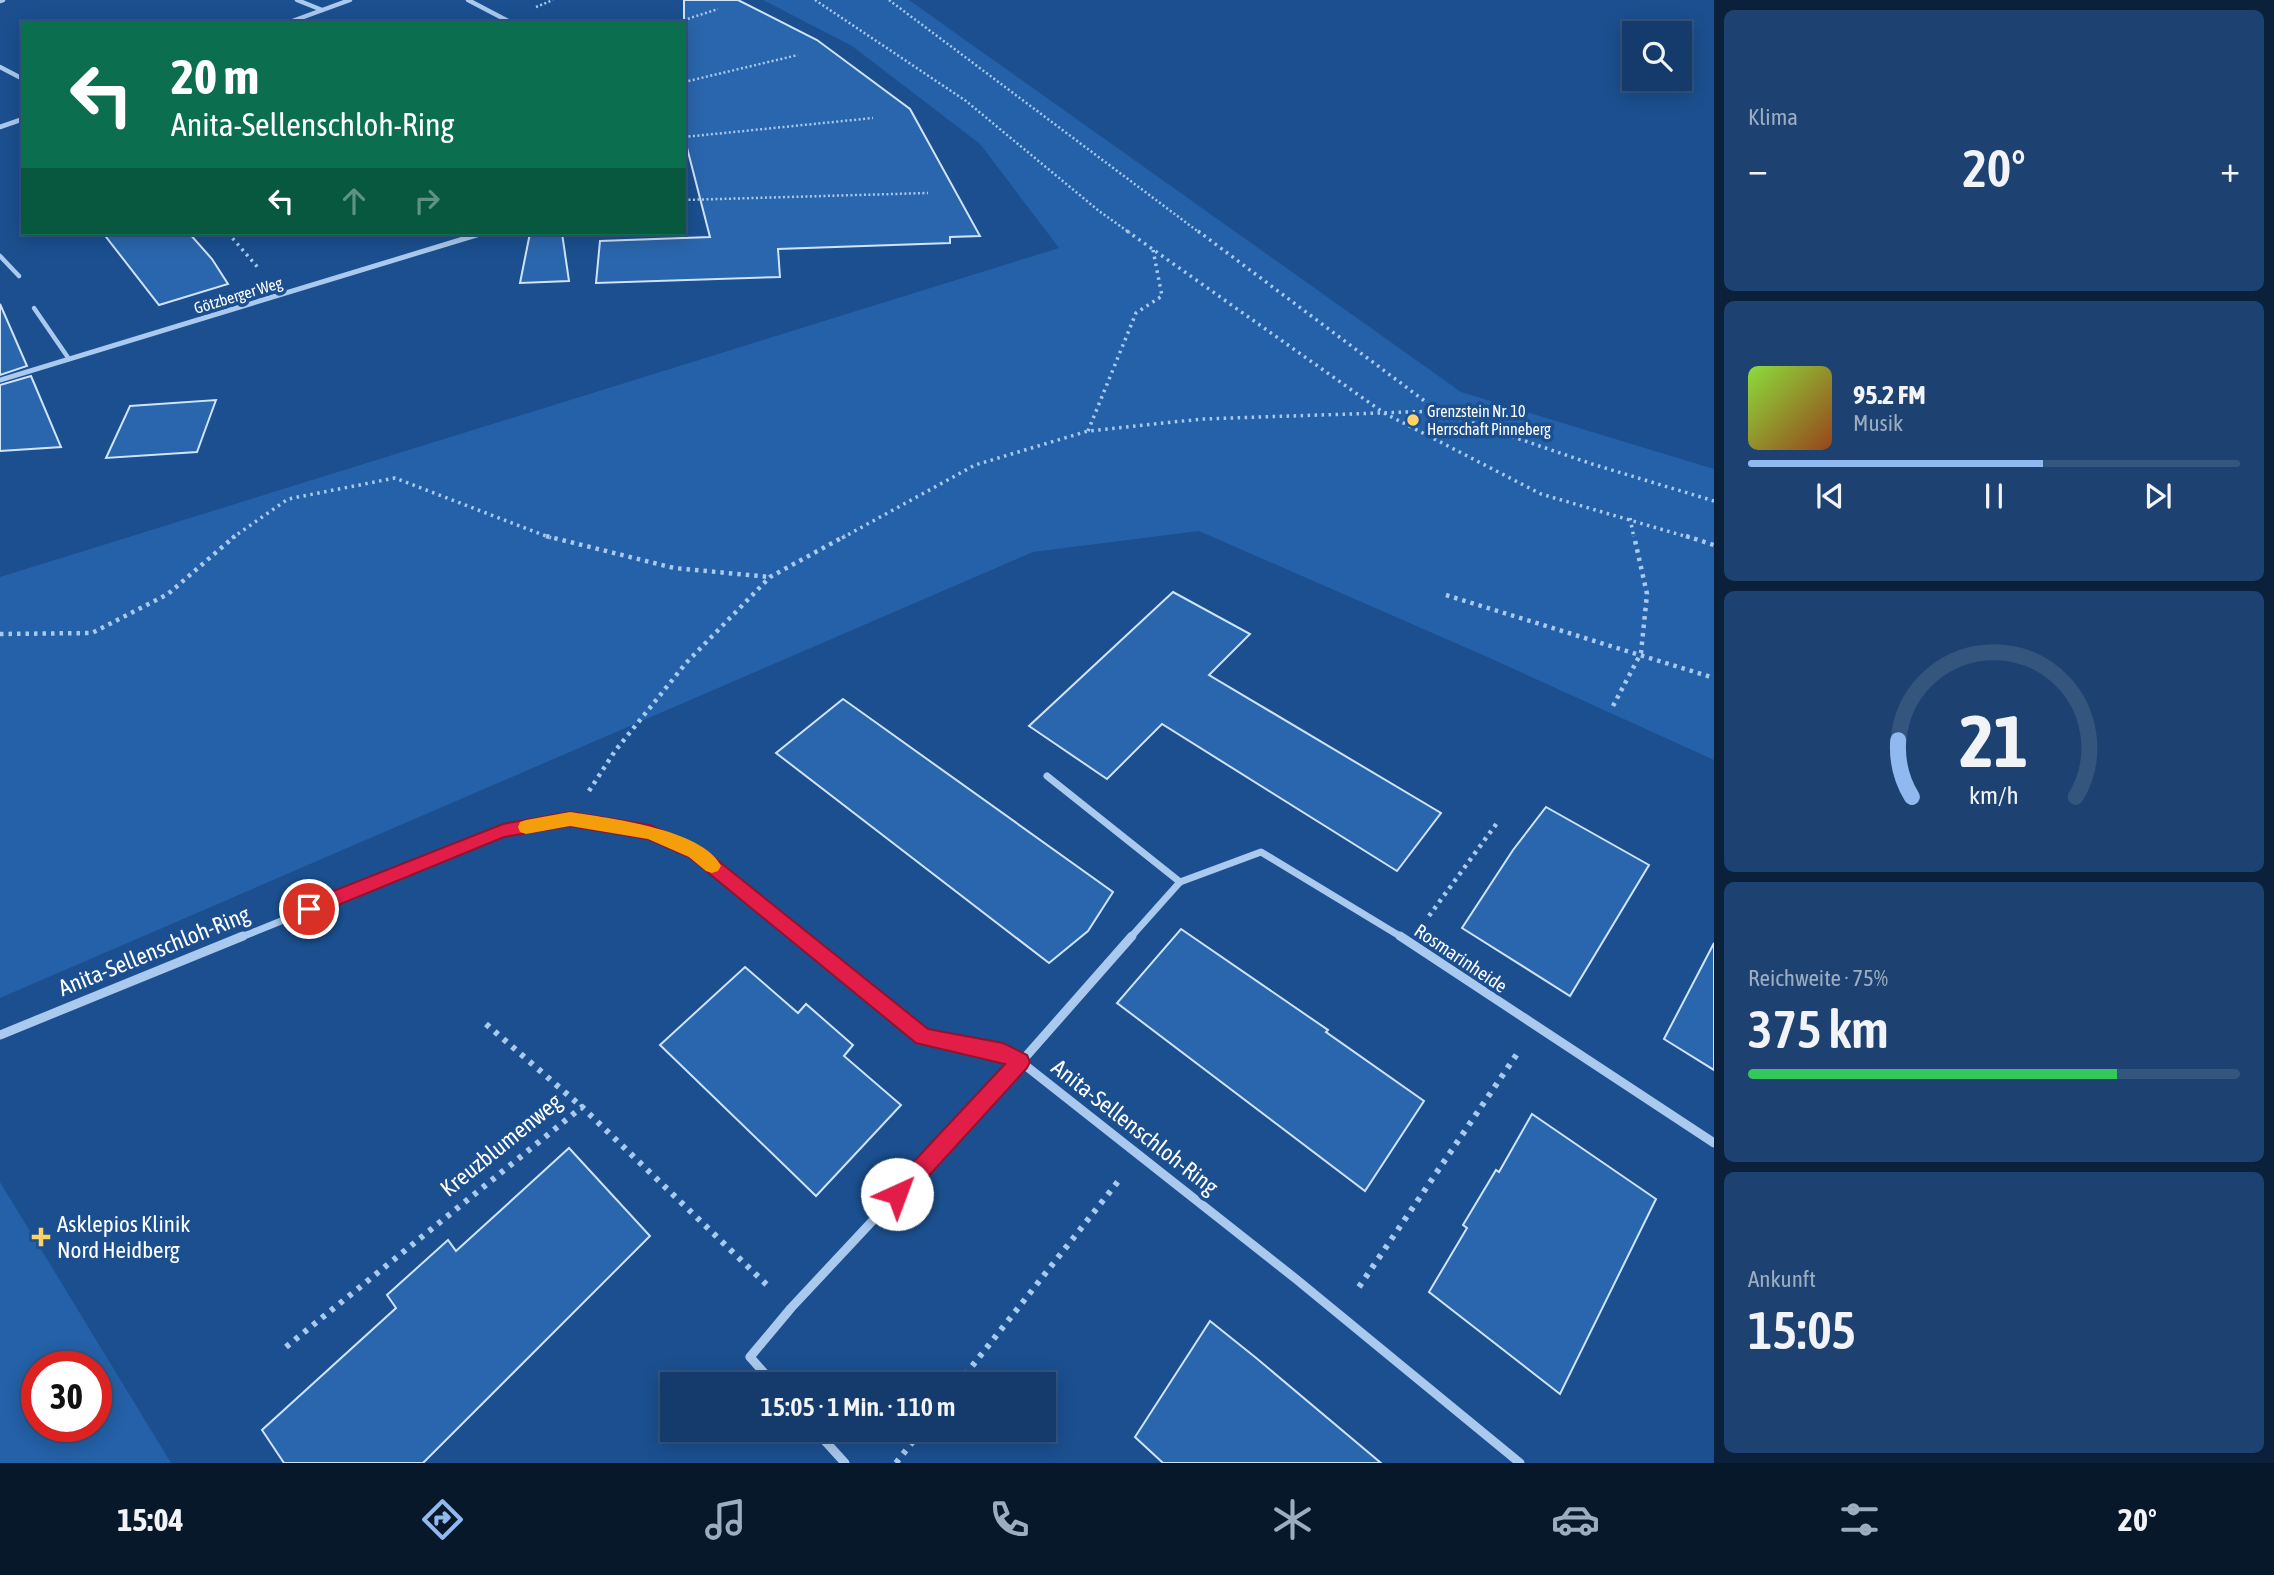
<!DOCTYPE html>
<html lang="de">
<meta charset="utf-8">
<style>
:root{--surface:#143b6b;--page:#1d4271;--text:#f1f3f6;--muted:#9dadc1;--line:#33557e;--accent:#90b9f0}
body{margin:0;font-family:"Asap Condensed",sans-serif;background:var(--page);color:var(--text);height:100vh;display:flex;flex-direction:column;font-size:26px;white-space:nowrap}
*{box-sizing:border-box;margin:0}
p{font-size:23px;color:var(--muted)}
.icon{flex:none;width:38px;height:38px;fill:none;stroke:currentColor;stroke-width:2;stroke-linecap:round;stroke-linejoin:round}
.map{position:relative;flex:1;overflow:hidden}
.sheet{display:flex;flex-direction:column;gap:10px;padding:10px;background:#0b203b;width:560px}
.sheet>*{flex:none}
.top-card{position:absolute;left:21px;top:21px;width:665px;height:214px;border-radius:0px;box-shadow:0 4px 18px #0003,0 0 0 2px var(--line);background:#0b6e4f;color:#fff;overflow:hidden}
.fabs{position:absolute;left:1622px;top:21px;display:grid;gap:14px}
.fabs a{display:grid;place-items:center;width:70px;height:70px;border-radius:0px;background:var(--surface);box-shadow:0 4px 18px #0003,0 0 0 2px var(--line);font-size:35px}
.speed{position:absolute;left:21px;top:1351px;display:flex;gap:14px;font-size:35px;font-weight:700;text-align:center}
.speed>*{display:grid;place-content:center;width:91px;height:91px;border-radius:50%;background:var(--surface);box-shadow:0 4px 18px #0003,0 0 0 2px var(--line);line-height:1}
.speed .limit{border:10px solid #d22;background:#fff;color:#111}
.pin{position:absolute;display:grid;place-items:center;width:60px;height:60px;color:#fff;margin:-30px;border:4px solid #fff;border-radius:50%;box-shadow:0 2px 7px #0007}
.me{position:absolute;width:77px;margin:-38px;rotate:43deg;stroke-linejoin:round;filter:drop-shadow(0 0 5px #0008)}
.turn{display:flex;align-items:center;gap:24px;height:147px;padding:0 35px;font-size:32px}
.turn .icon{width:91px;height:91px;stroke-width:2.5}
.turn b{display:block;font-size:49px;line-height:60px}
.lanes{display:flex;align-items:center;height:66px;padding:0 35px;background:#0003;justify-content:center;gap:35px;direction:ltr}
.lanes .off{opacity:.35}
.big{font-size:52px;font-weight:600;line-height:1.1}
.sheet .widget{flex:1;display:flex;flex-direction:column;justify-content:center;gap:10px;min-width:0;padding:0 24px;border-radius:10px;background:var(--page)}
.sheet .dial{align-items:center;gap:0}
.dial svg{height:182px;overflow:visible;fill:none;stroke:var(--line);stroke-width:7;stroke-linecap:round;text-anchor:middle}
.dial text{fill:var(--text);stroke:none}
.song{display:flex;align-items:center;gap:21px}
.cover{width:84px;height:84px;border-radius:10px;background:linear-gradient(135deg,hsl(90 70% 55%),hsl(20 70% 35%))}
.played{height:7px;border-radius:4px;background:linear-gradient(90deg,var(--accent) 60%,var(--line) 60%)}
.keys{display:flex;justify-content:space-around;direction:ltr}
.heat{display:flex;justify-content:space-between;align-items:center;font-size:38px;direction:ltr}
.charge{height:10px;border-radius:5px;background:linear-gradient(90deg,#34c759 75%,var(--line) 0)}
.trip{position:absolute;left:660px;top:1372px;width:396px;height:70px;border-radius:0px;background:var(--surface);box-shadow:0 4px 18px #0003,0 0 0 2px var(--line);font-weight:600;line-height:70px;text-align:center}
.tabs{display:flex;height:112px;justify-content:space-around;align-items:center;background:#08182b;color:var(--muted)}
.tabs .icon{width:49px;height:49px}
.tabs .active{color:var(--accent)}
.tabs b{font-size:32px;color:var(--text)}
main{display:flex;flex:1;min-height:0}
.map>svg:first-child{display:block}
.green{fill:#2461a8;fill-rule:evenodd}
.building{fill:#2a66ad;stroke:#cfe3fa;stroke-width:2}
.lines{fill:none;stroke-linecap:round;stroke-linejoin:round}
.path-far3{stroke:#a9c9ee;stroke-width:2.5;stroke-dasharray:2 2.5;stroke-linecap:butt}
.path-far2{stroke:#a9c9ee;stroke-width:3.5;stroke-dasharray:2.5 4.5;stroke-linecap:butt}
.path-far1{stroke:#a9c9ee;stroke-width:4.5;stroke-dasharray:3.5 5;stroke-linecap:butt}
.path{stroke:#a9c9ee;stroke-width:6;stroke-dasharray:4.5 7;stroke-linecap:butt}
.lane{stroke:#a9c9ee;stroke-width:4.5}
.street-far3{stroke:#a9c9ee;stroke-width:4.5}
.street-far2{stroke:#a9c9ee;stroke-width:5}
.street-far1{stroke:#a9c9ee;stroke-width:7}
.street{stroke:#a9c9ee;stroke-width:9}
.route{fill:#e11d48;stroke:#92132f;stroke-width:2}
.slow{fill:#f59e0b}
.poi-dot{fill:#ffd166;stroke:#1b4f8f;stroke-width:2.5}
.labels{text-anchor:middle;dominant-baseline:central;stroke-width:7;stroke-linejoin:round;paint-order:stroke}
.far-street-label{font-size:16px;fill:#fff;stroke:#1b4f8f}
.far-poi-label{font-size:16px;fill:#fff;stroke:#1b4f8f;text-anchor:start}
.street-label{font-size:19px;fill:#fff;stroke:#1b4f8f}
.near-street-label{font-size:23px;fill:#fff;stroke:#1b4f8f}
.near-poi-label{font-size:23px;fill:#fff;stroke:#1b4f8f;text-anchor:start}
</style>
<main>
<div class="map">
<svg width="1714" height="1463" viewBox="0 0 1714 1463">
<rect width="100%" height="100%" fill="#1b4f8f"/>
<g class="green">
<path d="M763,0H909L1461,392L1714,469V760L1485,656L1199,531L1033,552L0,998V577L1059,248L980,144L852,46Z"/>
<path d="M0,1182L171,1463H0ZM37,1367H96V1426H37Z"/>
</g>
<g class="building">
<path d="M684,0H738L817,40L910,109L980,236L950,237V243L778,249L780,277L596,283L600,241L710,237L684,136Z"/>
<path d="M103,233H189L212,259L228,284L159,305Z"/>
<path d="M530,233H562L569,281L520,283Z"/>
<path d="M0,304L27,366L0,375Z"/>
<path d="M31,376L61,447L0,451V385Z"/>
<path d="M216,400L197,452L106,458L130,406Z"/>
<path d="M1173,592L1250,634L1209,675L1441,813L1397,871L1162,724L1107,779L1029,726Z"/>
<path d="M843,699L1113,892L1088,931L1049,963L776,753Z"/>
<path d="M1546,807L1649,865L1570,996L1462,928L1513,850Z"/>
<path d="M1181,929L1328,1030L1326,1032L1424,1101L1365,1191L1117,1003Z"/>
<path d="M1714,943V1070L1664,1039Z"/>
<path d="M745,967L798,1013L806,1004L853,1045L844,1056L901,1105L816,1196L660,1045Z"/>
<path d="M1532,1114L1656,1199L1560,1394L1429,1292L1467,1228L1463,1225L1496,1170L1499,1172Z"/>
<path d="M569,1148L650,1236L423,1463H284L262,1430L396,1308L387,1295L448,1240L456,1251Z"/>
<path d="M1210,1321L1255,1357L1381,1463H1163L1135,1437Z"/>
</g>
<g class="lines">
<g class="path-far3">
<path d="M815,0L966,101L1099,211L1130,233"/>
<path d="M889,0L1200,233"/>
<path d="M536,7L553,0"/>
<path d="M675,23L718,9"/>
<path d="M684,82L798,55"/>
<path d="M684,137L873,118"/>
<path d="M684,200L928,193"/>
</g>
<g class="path-far2">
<path d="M1127,231L1384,413L1541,494L1691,538"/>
<path d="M1198,231L1438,411L1592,464L1714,501"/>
<path d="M228,233L260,270"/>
<path d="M1088,431L1136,313L1162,296L1153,250"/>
<path d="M1630,518L1634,538"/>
<path d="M232,538L288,499L395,478L551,538"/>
<path d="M842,538L975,465L1088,431L1202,419L1438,411"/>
</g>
<g class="path-far1">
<path d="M546,536L674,568L770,577"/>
<path d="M1686,536L1714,545"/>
<path d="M1446,595L1714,678"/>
<path d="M0,634L92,633L168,594L235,536"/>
<path d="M1613,706L1641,653L1647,594L1634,536"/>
<path d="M589,791L615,751L686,663L770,577L845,536"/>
<path d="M1429,916L1497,823"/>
</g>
<g class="path">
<path d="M486,1024L582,1107"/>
<path d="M1359,1287L1519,1051"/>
<path d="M286,1347L582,1107L768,1286"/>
<path d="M958,1384L1120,1179"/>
<path d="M896,1463L922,1430"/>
</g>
<g class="lane">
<path d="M0,256L19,276"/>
<path d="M34,308L69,359"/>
</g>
<g class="street-far3">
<path d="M297,0L322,10"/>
<path d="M468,0L512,23"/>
<path d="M0,1L3,0"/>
<path d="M287,23L350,0"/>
<path d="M0,67L23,79"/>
<path d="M0,127L23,119"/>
</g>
<path class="street-far2" d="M0,380L483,233"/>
<g class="street-far1">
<path d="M1047,776L1180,882"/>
<path d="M239,938L503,831L570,819L651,832L695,852L801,938"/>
<path d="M1130,938L1180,882L1261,852L1403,938"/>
</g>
<g class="street">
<path d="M799,936L923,1037L1003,1052L1021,1062L1296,1279L1520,1463"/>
<path d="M1400,936L1714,1143"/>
<path d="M0,1035L243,936"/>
<path d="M774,1384L750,1357L791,1308L1021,1062L1132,936"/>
<path d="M815,1430L845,1463"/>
</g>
</g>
<path class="route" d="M570,812L650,825L701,847L928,1029L1003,1043L1027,1055L1030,1062L1027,1068L905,1202L897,1205L890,1202L887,1194L890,1187L1005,1064L916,1043L689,857L648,839L570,826L504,837L309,917L303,914L300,909L303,903L503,824Z"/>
<path class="slow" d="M570,812C608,818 703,829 721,866L718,871L712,873L706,871L689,857L648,839L570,826L526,834L520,832L518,827L520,822L526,820Z"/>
<g class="poi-dot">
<circle cx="1413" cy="420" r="7"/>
<path d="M37.5 1226.5h7v7h7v7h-7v7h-7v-7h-7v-7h7z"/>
</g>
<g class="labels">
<g class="far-street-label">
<text transform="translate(238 295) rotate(-17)">Götzberger Weg</text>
</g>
<g class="far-poi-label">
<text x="1427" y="411">Grenzstein Nr. 10<tspan x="1427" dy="18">Herrschaft Pinneberg</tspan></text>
</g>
<g class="street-label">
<text transform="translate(1461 958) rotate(34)">Rosmarinheide</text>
</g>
<g class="near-street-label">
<text transform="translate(154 951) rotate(-22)">Anita-Sellenschloh-Ring</text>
<text transform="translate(1135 1127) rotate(38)">Anita-Sellenschloh-Ring</text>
<text transform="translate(501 1145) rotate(-39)">Kreuzblumenweg</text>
</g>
<g class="near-poi-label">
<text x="57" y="1224">Asklepios Klinik<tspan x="57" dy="26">Nord Heidberg</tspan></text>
</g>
</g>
</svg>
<div class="fabs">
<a><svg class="icon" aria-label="search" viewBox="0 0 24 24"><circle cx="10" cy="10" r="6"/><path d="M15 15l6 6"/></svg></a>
</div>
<div class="speed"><div class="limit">30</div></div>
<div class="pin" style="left:309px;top:909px;background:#d93025"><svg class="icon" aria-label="arrive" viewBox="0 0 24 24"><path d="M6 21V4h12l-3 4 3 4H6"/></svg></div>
<svg class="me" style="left:897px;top:1194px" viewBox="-20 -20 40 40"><circle r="19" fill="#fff"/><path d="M0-13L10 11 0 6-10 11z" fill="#e11d48"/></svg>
<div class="trip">15:05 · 1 Min. · 110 m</div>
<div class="top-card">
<div class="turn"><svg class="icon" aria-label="left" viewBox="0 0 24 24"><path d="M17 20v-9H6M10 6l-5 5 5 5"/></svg><div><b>20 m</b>Anita-Sellenschloh-Ring</div></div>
<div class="lanes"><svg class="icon" aria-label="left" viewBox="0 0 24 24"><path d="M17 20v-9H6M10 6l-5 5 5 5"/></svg><svg class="icon off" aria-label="ahead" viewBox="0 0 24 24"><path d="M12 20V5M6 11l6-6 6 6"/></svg><svg class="icon off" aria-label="right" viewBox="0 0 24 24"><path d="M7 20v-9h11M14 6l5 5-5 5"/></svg></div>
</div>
</div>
<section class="sheet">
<div class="widget"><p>Klima</p>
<div class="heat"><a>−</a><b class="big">20°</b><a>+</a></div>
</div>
<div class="widget">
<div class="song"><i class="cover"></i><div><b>95.2 FM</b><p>Musik</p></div></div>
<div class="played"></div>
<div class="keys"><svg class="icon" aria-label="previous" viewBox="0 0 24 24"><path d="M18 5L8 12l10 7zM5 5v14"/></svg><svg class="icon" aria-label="pause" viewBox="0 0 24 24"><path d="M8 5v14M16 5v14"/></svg><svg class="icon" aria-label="next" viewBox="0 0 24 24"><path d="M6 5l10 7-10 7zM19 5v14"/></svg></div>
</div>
<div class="widget dial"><svg viewBox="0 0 100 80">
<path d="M14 69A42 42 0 1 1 86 69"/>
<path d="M14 69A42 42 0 0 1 8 44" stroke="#90b9f0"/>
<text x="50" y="56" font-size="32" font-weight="700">21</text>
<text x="50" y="72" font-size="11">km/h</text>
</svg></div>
<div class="widget"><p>Reichweite · 75%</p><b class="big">375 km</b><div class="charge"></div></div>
<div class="widget"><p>Ankunft</p><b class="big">15:05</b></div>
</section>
</main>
<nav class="tabs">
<b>15:04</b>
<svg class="icon active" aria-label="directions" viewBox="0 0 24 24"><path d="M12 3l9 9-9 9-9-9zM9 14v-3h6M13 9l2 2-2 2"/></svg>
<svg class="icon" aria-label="music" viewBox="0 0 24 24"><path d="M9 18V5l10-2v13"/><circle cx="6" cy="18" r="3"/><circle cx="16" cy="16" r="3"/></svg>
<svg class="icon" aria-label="phone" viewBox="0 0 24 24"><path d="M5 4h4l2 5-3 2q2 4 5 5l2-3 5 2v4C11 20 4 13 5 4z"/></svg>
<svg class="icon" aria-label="climate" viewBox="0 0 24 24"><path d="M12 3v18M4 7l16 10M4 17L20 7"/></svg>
<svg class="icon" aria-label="car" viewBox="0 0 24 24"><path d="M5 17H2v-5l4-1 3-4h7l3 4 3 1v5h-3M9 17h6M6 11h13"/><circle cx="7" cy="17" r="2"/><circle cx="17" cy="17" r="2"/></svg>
<svg class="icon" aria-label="filters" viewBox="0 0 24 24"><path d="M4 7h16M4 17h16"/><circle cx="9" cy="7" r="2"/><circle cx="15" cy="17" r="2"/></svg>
<b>20°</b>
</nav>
